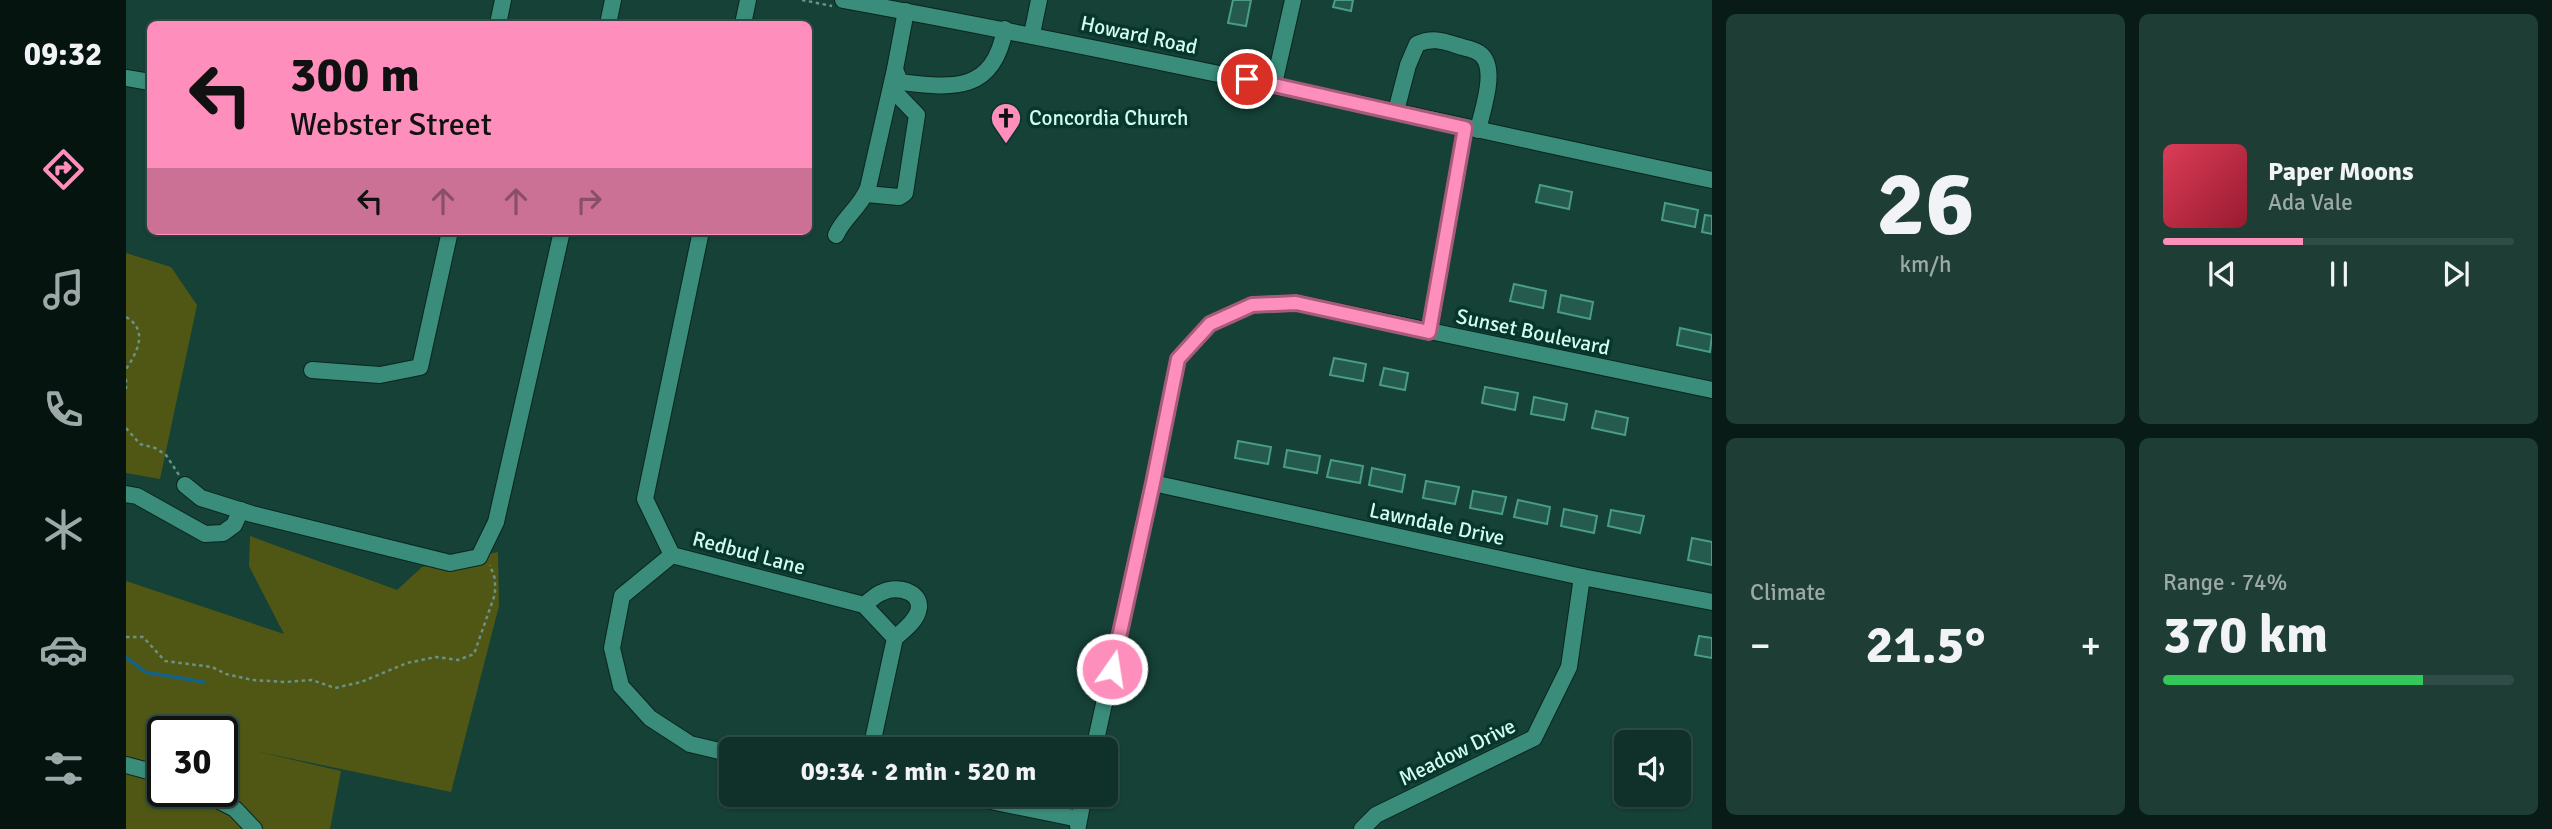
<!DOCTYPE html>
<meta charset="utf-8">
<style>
:root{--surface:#103129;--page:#1e3d35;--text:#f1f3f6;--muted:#9ca9a8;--line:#304c46;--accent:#fe8ebb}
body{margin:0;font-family:Signika,sans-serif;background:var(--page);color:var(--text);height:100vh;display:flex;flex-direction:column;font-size:26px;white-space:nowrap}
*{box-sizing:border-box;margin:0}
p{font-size:23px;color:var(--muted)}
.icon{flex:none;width:38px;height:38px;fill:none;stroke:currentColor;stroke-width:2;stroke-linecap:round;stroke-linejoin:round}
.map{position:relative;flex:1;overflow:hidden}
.sheet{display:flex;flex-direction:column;gap:14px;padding:14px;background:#091b17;width:840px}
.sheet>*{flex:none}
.guide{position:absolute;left:21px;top:21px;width:665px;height:214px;border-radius:10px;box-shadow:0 2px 5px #0004,0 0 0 2px var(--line);background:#fe8ebb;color:#111;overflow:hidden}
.buttons{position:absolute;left:1488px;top:730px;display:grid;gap:14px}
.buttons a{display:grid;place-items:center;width:77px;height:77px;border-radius:10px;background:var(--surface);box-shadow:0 2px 5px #0004,0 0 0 2px var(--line);font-size:35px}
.speed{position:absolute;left:21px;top:716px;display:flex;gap:14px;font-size:35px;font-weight:700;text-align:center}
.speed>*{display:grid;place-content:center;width:91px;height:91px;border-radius:50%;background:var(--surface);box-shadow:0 2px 5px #0004,0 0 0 2px var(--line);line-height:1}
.speed .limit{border:4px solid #111;border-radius:10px;background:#fff;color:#111}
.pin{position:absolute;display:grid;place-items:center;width:60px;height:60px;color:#fff;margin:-30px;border:4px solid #fff;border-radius:50%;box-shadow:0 2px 7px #0007}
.me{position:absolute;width:77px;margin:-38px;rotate:13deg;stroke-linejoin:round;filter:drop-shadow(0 0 5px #0008)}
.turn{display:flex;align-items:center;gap:24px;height:147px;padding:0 28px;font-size:32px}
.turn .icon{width:91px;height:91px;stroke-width:2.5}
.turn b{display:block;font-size:49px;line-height:60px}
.lanes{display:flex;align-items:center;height:66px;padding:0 28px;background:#0003;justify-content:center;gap:35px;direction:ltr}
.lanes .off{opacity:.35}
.big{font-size:52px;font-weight:800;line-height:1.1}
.sheet .tile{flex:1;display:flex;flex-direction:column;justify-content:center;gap:10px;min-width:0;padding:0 24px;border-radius:10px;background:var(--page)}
.sheet .dial{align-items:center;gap:0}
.dial b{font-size:91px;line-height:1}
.song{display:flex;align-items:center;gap:21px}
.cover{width:84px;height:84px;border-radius:10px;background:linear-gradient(135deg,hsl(350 70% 55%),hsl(350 70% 35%))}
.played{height:7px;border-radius:4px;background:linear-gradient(90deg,var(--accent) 40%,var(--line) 40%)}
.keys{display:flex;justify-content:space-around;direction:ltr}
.heat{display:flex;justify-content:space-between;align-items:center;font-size:38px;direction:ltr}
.charge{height:10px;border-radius:5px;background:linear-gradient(90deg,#34c759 74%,var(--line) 0)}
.sheet .tiles{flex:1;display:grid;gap:14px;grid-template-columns:repeat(2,1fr)}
.trip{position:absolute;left:593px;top:737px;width:399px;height:70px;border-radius:10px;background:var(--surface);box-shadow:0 2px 5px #0004,0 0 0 2px var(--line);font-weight:800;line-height:70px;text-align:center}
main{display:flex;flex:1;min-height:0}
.dock{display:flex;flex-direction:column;width:126px;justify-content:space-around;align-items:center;background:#061410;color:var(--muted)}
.dock .icon{width:49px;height:49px}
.dock .current{color:var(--accent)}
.dock b{font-size:32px;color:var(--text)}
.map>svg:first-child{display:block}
.green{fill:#505714;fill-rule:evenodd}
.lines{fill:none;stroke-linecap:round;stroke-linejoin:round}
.stream{stroke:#146287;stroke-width:3.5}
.building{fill:#245b4e;stroke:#4a9c88;stroke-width:2}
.minor-casing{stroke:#0b251f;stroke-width:18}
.path{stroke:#689287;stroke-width:2.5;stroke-dasharray:3.5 3.5;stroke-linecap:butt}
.minor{stroke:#3a8d7a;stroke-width:16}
.route-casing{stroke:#a55c7a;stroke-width:18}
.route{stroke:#fe8ebb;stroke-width:12}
.labels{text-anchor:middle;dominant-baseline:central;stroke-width:7;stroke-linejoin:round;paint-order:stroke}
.street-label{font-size:21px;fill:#d4fbef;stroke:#07362d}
.poi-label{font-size:21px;fill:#d4fbef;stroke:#07362d;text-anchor:start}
</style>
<main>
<nav class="dock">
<b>09:32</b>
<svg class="icon current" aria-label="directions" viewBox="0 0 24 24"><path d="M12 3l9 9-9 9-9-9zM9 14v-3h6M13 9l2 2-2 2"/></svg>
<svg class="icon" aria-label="music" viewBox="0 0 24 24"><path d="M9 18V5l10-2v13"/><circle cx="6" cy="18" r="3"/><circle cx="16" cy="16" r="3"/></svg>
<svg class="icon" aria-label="phone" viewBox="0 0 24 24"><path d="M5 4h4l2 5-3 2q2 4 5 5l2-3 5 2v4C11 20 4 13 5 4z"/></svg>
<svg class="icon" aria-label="climate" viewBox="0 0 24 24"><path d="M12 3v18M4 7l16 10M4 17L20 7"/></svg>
<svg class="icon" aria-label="car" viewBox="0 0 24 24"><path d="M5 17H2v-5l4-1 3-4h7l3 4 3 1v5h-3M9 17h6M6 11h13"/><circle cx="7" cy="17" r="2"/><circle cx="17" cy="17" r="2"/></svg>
<svg class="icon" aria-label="filters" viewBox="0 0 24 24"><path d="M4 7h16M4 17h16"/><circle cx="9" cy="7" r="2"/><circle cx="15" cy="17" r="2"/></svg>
</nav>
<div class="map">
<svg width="1586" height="829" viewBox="0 0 1586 829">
<rect width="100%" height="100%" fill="#154137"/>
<g class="green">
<path d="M0,253L45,267L71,305L34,479L0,473Z"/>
<path d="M124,536L271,590L296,567L372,552L373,606L325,792L129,751L215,771L204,829H0V581L158,634L123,566ZM37,732H96V791H37Z"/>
</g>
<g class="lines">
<path class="stream" d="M0,657L19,672L78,682"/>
</g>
<g class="building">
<path d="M1107,0H1125L1120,26L1102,23Z"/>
<path d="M1209,0H1227L1225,11L1207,7Z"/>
<path d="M1414,185L1446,192L1443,209L1410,202Z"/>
<path d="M1539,203L1572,210L1569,227L1536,220Z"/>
<path d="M1579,215L1586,216V234L1576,232Z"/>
<path d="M1388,284L1420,291L1417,308L1384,301Z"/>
<path d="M1435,295L1467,302L1464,319L1432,312Z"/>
<path d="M1554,328L1586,335L1584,352L1551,345Z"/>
<path d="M1208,358L1240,364L1237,381L1204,375Z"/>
<path d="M1258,368L1282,373L1279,390L1254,385Z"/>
<path d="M1359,387L1392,393L1389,410L1356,403Z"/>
<path d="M1408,397L1441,404L1438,420L1405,414Z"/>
<path d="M1470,411L1502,418L1499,435L1466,428Z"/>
<path d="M1112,441L1145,447L1142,464L1109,458Z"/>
<path d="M1161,450L1194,456L1191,473L1158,467Z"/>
<path d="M1205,460L1237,466L1234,483L1201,477Z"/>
<path d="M1246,468L1279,475L1276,492L1243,485Z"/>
<path d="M1300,481L1333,487L1329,504L1297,498Z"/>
<path d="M1347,491L1380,497L1376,514L1344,508Z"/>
<path d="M1392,500L1424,507L1421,524L1388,517Z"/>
<path d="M1438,509L1471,516L1468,533L1435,526Z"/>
<path d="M1485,510L1518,516L1514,533L1482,526Z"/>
<path d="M1566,538L1586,542V565L1562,560Z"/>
<path d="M1573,636L1586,638V658L1569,655Z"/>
</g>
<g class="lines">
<g class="minor-casing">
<g id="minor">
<path d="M717,0C1008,53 1297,118 1586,180"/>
<path d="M780,11L769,69L774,82C826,88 867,94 879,29"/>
<path d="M372,24L377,0"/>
<path d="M482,24L487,0"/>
<path d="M617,24L622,0"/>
<path d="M906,34L913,0"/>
<path d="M0,78L24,82"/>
<path d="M1148,84L1167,0"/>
<path d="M1270,111L1282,65L1291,44C1307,37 1317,41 1333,46C1339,48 1348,49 1353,53C1373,66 1356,111 1352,130"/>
<path d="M740,194L773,197L779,193L791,115L765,88"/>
<path d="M575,231L519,499L546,555L738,605L769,638L745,749"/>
<path d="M710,235C718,217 734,208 742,188L769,69"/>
<path d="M1303,332L1339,128"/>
<path d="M186,370L254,375L294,367L324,231"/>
<path d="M1027,483L1456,577L1586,602"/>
<path d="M59,485L75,498L126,514L324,563L353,557L370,522L436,231"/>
<path d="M0,494L11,496L79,534L97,533L108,525L115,510"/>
<path d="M546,555L496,596L486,648L495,686L524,718L564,744L606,754"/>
<path d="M738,605C744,601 750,594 757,592C771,585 799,592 792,612C788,623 777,631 769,638"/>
<path d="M968,749L1027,483L1052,359L1084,324L1126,305L1170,303L1586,390"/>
<path d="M0,765L37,775"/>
<path d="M74,791L109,809L128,829"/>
<path d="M831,794L953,819"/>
<path d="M952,826L958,794"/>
<path d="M1236,829L1250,815L1408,738L1443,667L1456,577"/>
</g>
</g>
<g class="path">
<path d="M676,0L706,6"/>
<path d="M0,317C23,330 11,353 0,369"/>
<path d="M0,379V389"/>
<path d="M0,428L14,444L29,448L40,455L53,475"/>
<path d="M0,637H17L39,661L86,667L100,674L126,680L160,682L186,680L209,688L235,682L281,663L310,657L332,660L348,654L369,594V579L364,565"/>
</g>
<use href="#minor" class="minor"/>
</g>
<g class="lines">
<g class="route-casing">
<path id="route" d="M986,669L1027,483L1052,359L1084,324L1126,305L1170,303L1303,332L1339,128L1121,79"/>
</g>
<use href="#route" class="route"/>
</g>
<defs>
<g id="church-pin" transform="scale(1.575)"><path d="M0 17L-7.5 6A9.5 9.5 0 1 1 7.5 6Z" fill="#fe8ebb" stroke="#07362d"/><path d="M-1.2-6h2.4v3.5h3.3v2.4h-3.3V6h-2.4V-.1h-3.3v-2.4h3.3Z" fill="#111"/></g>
</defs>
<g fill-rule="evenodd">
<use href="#church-pin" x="880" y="118"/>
</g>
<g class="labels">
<g class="street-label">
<text transform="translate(1013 35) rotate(12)">Howard Road</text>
<text transform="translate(1407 332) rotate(12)">Sunset Boulevard</text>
<text transform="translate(1311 524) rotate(12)">Lawndale Drive</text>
<text transform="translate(623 553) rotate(15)">Redbud Lane</text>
<text transform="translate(1331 752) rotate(-26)">Meadow Drive</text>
</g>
<g class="poi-label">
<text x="903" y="118">Concordia Church</text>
</g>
</g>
</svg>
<div class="buttons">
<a><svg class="icon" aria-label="sound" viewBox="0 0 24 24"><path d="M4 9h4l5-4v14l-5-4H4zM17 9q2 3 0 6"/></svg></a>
</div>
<div class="speed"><div class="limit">30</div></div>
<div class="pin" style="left:1121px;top:79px;background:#d93025"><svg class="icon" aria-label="arrive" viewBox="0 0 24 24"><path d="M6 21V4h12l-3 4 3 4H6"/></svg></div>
<svg class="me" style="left:986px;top:669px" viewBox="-20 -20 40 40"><circle r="17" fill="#fe8ebb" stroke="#fff" stroke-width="3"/><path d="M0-11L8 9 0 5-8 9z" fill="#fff"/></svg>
<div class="trip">09:34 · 2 min · 520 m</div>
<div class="guide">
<div class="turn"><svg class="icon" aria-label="left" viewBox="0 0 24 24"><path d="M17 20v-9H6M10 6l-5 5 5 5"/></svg><div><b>300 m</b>Webster Street</div></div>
<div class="lanes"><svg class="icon" aria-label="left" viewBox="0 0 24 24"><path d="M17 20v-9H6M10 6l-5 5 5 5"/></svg><svg class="icon off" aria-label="ahead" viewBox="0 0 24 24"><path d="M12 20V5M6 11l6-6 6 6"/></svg><svg class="icon off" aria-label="ahead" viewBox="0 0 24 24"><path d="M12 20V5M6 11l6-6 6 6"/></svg><svg class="icon off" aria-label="right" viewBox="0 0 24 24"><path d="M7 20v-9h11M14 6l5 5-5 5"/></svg></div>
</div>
</div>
<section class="sheet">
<div class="tiles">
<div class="tile dial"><b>26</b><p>km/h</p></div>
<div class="tile">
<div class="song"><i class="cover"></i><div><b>Paper Moons</b><p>Ada Vale</p></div></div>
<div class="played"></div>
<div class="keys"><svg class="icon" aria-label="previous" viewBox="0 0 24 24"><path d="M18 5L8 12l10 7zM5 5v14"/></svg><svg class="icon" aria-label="pause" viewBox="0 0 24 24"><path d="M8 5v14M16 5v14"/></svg><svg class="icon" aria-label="next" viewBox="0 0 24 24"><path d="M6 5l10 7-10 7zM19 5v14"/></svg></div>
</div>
<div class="tile"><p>Climate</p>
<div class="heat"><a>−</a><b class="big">21.5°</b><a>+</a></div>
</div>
<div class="tile"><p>Range · 74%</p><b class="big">370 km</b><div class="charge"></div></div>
</div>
</section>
</main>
